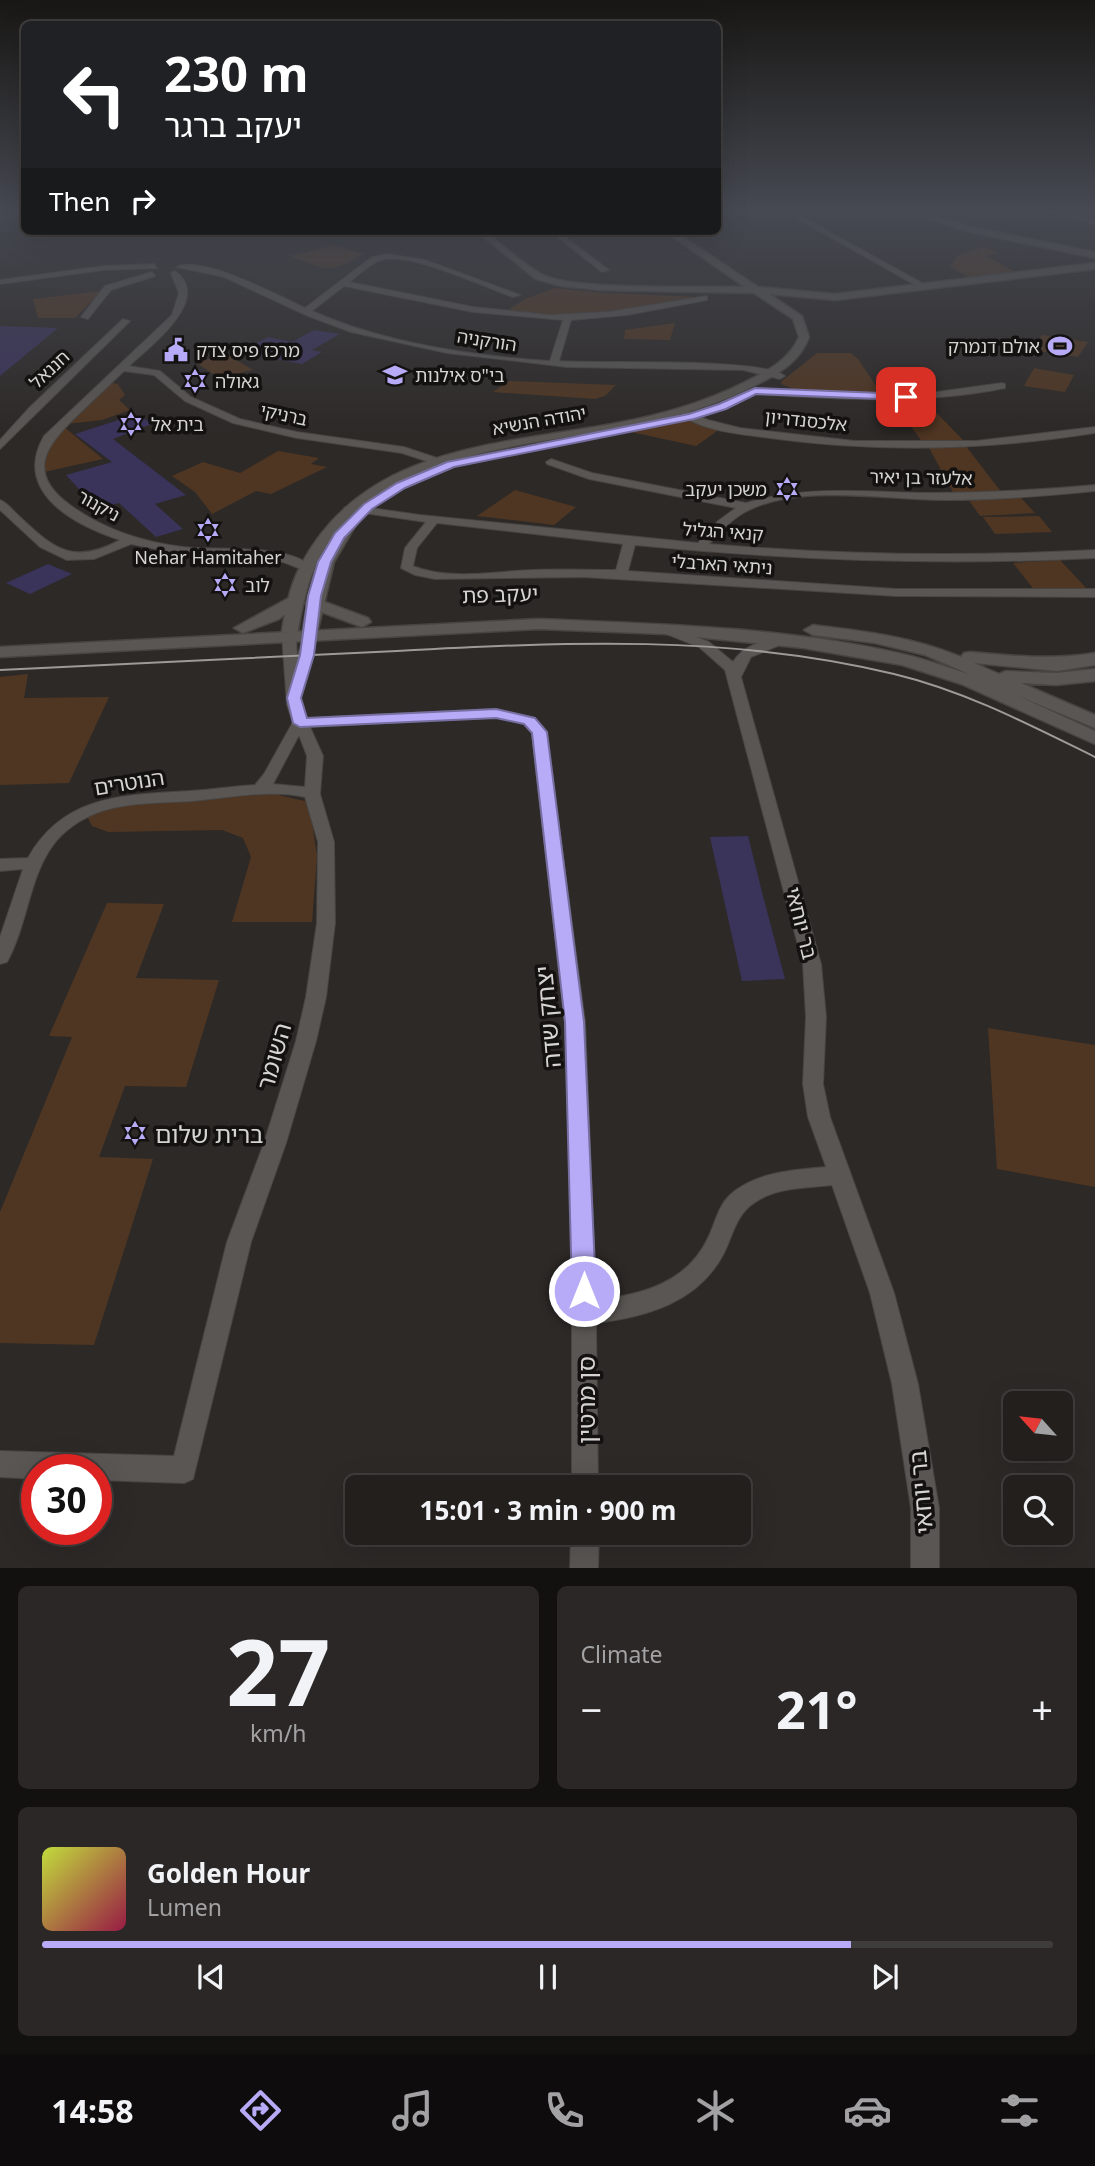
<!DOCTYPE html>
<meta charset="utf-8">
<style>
:root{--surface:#221f1d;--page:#2a2726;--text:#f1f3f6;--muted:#a2a2a4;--line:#3f3d3b;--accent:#b7abf8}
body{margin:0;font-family:"Noto Sans","Noto Sans Hebrew",sans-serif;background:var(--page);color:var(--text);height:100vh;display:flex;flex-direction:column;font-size:26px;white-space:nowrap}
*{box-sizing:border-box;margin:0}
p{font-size:23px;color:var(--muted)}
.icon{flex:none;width:38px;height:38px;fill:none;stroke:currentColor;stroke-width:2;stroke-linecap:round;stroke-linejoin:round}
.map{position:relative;height:1568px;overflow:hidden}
.sheet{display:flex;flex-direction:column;gap:18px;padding:18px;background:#131110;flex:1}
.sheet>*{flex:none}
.banner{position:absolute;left:21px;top:21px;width:700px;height:214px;border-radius:10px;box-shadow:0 7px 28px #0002,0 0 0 2px var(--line);background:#202124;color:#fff;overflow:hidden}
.needle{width:46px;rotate:297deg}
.fabs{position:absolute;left:1003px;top:1391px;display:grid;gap:14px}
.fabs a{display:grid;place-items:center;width:70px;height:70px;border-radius:10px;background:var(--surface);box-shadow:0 7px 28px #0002,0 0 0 2px var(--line);font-size:35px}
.speed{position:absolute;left:21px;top:1454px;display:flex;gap:14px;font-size:35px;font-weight:700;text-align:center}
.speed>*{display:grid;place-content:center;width:91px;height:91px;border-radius:50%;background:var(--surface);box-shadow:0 7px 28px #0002,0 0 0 2px var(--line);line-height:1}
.speed .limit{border:10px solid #d22;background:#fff;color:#111}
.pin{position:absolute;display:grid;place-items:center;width:60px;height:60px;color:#fff;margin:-30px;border-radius:14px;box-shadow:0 4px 10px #0006}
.me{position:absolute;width:77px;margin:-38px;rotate:0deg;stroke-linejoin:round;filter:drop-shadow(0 0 5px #0008)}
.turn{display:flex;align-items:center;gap:24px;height:147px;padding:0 28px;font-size:32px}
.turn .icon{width:91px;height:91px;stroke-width:2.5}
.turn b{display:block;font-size:49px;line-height:60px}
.then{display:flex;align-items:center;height:66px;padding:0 28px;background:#0003;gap:14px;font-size:26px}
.big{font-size:52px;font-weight:700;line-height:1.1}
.sheet .widget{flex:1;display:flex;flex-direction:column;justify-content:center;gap:10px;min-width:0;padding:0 24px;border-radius:10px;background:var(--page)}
.sheet .dial{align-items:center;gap:0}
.dial b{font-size:91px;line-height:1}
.song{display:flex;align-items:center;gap:21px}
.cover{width:84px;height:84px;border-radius:10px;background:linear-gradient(135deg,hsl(70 70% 55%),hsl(340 70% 35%))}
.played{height:7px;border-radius:4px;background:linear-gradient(90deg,var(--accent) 80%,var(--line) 80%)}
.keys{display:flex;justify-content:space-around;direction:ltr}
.heat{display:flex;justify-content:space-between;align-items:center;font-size:38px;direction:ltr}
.sheet .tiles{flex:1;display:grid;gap:18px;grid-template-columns:1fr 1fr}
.widget:last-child{grid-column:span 2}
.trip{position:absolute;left:345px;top:1475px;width:406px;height:70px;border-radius:10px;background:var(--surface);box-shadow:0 7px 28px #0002,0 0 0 2px var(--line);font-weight:700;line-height:70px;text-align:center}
.tab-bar{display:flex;height:112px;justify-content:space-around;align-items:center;background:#0e0c0c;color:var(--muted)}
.tab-bar .icon{width:49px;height:49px}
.tab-bar .selected{color:var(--accent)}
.tab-bar b{font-size:32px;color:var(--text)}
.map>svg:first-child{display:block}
.green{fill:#4f3622}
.building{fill:#3a335a}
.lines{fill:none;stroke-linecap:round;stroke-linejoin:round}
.minor-casing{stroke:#474442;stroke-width:2}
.tertiary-casing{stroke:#474442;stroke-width:3}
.secondary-casing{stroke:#474442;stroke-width:3}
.minor{fill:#595653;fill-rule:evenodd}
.tertiary{fill:#595653;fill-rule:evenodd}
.secondary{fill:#595653;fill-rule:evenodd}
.tram{stroke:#9d9a98;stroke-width:2}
.route{fill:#b7abf8;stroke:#776fa1;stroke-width:2}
.labels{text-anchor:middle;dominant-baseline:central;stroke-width:7;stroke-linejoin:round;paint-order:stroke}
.far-street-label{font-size:18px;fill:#d6d4d2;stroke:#141211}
.far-poi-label{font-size:18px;fill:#d6d4d2;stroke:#141211;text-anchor:start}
.street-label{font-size:21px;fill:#d6d4d2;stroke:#141211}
.near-street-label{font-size:24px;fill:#d6d4d2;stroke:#141211}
.near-poi-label{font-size:24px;fill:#d6d4d2;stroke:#141211;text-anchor:start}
</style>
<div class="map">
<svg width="1095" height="1568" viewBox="0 0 1095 1568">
<rect width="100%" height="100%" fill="#2d2927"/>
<g class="green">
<path d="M334,245L363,254C329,275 326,269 290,256Z"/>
<path d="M985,247L998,253L986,256L1017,273L970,278L950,267L958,255Z"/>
<path d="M555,288L604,293L701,297L637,310L571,317L505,312L525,299Z"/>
<path d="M102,291L75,318H38L33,299Z"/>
<path d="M675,323L670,340L624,339L625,330Z"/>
<path d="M1042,335L1088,342L1078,357L1031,350Z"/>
<path d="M817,353H851L858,359L883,396L799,391L781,384L782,381Z"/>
<path d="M228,355L253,370L219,378L195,362Z"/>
<path d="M1034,368L1074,375L1065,392L1024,386Z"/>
<path d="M509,381L616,385L605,396L595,399L493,392Z"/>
<path d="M112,383L118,384L125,395L119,400L130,410L102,420L66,424Z"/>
<path d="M922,398L965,442L923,443L891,399Z"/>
<path d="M694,420L720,429L696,446L631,432Z"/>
<path d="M64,427L103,459L44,472L43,457Z"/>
<path d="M965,445L1002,493L954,494L928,446Z"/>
<path d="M278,451L319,458L311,464L327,467L271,494L256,491L212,514L195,492L172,476L203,462L240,473Z"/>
<path d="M515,490L576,507L554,525L477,516Z"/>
<path d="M1021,498L1035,513L980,516L968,499Z"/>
<path d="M1039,516L1052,532L995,534L983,517Z"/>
<path d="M1060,560L1089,591L1036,592L1013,563Z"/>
<path d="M28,674L24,698L109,697L69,783L0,785V677Z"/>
<path d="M274,794L309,802L317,856L312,922H232L251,857L243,838L222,830L108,832L92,826L86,814L138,802Z"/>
<path d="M107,903L164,904L136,978L219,980L186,1087L125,1086L99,1157L153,1159L94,1345L0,1343V1212L72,1037L49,1036Z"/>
<path d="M988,1028L1095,1045V1187L997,1169Z"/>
</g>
<g class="building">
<path d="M0,326L58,328L0,376Z"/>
<path d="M314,330L340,334L312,350L322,352L302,364L239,352L268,337L292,342Z"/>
<path d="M134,415L154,423L113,439L186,495L155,504L183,529L156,537L119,503L97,509L66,475L112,462L75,434Z"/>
<path d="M48,564L72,574L30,594L6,583Z"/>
<path d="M748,836L763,896L785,979L742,981L710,837Z"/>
</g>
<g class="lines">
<g class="minor-casing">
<g id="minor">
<path d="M782,210H790L931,288L924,290Z"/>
<path d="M1040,210H1052L1095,220V224Z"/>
<path d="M24,213V217L0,220V216Z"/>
<path d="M550,231H557L609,270L602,272Z"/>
<path d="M387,254L425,260L520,295L513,297C484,287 408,251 381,260C369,264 359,275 349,282L473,307L550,315L608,312L707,296V300L627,315L571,320L559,361C600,364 761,357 785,376L780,379L743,370L567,367L447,353L351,332L308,316L224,277L177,267C202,255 280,296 305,308L372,257ZM344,286L473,312L563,320L550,361C471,356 384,343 312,311Z"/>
<path d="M154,264L157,268L104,270L0,284V280L104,266Z"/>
<path d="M175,271C214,299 149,347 129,366L160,371L191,397L240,419L297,432L404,447L452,463V467H444L402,453L297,438L233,423L185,401L154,375L124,371C110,384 96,398 82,411C50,442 22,470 70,505C103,529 142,542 183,547C216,551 288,543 312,567L306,571L283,562L185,555L131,544L94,559L67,560L40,547L0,510V500C8,503 13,511 20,517C55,550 74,565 120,540C74,525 12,492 44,436L172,315L179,293L171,273Z"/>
<path d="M152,272L155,276L111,290L88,319L81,317L105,286Z"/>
<path d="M123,319L130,321L0,449V440L30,407Z"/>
<path d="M1002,383L1005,384V388C922,405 839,399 755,394L750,391L755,388L878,395L937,392Z"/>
<path d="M683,409L708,420L740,428L855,441H976L1095,427V433C987,450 878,453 770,438C741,434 701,432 678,412Z"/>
<path d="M551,459L592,473L746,503C806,485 865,492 928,493C984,493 1039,490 1095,485V491C1045,496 996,500 946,500C885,500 799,483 745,512C731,520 720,532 709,544C838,555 966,557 1095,550V558C941,566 788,560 635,545L628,571L896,589H1095V597L896,596L583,577L435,579L415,575L401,568L405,548L426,522L350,511L344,508L350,505L420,515L698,543L718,521L736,508L589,479L547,464L546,462ZM437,523L623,544L616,570C588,570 561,569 533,570C496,571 450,581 413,566L417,548Z"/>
<path d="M669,626L709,642L733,662C744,644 764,641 783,637L790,641L751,657L741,677L821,964L826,1017L823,1084L830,1117L894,1293L918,1384L939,1508V1568H911V1508L892,1384L870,1293L832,1185C807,1188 776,1187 754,1203C736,1215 733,1235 724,1253C699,1302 647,1317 596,1323L598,1488H572V1246L565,1022L532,733L524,724L496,717L310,727L323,756L320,794L334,842L335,923L326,997L316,1041L286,1143L251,1242L193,1479L184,1483L96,1480V1470H37V1479L0,1477V1451L174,1456L227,1242L264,1143L296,1041L306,997L317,923L318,842L305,797C268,789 230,798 193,801C163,803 131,802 102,811C82,818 63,830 51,848C29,880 27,926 7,962L0,964V937L23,869L0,871V859L28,858C64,794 125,795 190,791C212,790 233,786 255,785L264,774L293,722L287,705L282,636L284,633L289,632L296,636L297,658L305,632L310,631L317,635L304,689L300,692L301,705L307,718L496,709L534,718L546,732L585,1022L596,1300C641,1295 687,1283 708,1238C715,1224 718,1206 730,1195C755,1172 794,1170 826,1167L808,1117L803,1084L806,1017L803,964L725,670L699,647L664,633V627ZM299,735L307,756L305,787L273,784Z"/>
<path d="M571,1533H599L598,1568H570Z"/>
</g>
</g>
<g class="tertiary-casing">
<g id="tertiary">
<path d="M901,210H914L971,227L1095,252V258L970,232Z"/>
<path d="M476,231H485C503,245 521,263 541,274C571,291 704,286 745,287L664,231H674L758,287L835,294L1095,263V269L835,300L769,294L802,316L809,337C800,362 778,374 756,385C658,435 564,430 463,458C420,470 380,489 347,519L355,520L357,523L334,562L316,638L310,640L302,635C307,600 314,568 333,537C310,565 303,601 297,636L289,641L283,639L281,636C285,612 289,587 301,565C364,445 501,445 617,423C660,415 703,403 743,383C765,372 789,361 799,337L793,319L754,293L600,290L561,286L536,279Z"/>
</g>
</g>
<g class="secondary-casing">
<g id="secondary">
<path d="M296,594L305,599L279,619L243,633L234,628Z"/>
<path d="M314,598L368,618L371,622L362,627L308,607L305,603Z"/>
<path d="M539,619C661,624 788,627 907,655C928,660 949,668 969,674L925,655L875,643L813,635L804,630L813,625C863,631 914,637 961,657L964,653L970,652C1012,656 1053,660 1095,653V665L1057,671L974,663L999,674L1006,671L1056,673L1095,669V681L1056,685L1021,683L1095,715V728L1016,695L1095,731V744L961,684L902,665L803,648L665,634L539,629L0,657V647Z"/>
</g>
</g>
<use href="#minor" class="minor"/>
<use href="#tertiary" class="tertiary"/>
<use href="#secondary" class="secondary"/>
<path class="tram" d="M0,670C132,664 265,657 397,651C564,642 730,634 894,674C965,691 1030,725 1095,757"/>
</g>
<linearGradient id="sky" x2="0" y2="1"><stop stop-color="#191715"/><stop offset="0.49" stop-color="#464952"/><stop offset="1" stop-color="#464952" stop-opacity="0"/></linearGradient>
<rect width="1095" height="429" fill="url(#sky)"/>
<path class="route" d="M755,388L906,394L911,397L906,400L756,394L726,409L694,419L454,467L405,488L372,509L344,538L331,562L321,596L314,655L301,698L307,718L496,709L535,718L547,732L584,1022L596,1291L593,1299L584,1302L576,1299L572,1291L565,1022L532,733L524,724L496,718L300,727L293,723L287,698L300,655L308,596L318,562L335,533L364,504L397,483L447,462L689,414L719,404Z"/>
<defs>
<g id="stadium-bare" transform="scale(1.89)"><path d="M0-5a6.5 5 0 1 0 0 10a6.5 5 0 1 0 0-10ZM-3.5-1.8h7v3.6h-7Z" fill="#b7abf8" stroke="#141211" stroke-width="2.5" paint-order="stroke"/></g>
<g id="civic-bare" transform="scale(1.89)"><path d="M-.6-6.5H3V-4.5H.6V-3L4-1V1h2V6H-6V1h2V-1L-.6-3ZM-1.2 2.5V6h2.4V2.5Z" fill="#b7abf8" stroke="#141211" stroke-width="2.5" paint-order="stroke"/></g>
<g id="school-bare" transform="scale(1.89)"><path d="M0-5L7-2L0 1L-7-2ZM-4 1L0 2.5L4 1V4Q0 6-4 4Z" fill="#b7abf8" stroke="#141211" stroke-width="2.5" paint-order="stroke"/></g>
<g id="synagogue-bare" transform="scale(1.89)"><path d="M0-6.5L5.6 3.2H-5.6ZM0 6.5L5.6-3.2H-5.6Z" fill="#b7abf8" stroke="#141211" stroke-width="2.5" paint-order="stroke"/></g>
</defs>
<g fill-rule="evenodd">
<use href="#stadium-bare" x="1060" y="346"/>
<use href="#civic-bare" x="176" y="350"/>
<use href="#school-bare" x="395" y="375"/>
<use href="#synagogue-bare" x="195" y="381"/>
<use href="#synagogue-bare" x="131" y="424"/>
<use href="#synagogue-bare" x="787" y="489"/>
<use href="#synagogue-bare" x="208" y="530"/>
<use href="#synagogue-bare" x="225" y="585"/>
<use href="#synagogue-bare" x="135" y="1133"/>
</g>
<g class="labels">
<g class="far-street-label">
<text transform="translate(487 340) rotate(9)">הורקניה</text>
<text transform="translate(49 369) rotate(-43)">חננאל</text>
<text transform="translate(284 414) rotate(12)">ברניקי</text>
<text transform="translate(539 420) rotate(-10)">יהודה הנשיא</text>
<text transform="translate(806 420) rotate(6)">אלכסנדריון</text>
<text transform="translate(921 477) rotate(1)">אלעזר בן יאיר</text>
<text transform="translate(99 505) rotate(29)">ניקנור</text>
<text transform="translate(723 531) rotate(4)">קנאי הגליל</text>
<text transform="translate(722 564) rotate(4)">ניתאי הארבלי</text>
</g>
<g class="far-poi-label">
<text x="1040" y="346" text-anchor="end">אולם דנמרק</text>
<text x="196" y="350">מרכז פיס צדק</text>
<text x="415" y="375">בי"ס אילנות</text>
<text x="215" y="381">גאולה</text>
<text x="151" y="424">בית אל</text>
<text x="767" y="489" text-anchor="end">משכן יעקב</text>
<text x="208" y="557" text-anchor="middle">Nehar Hamitaher</text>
<text x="245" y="585">לוב</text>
</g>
<g class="street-label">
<text transform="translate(500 594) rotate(-2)">יעקב פת</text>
<text transform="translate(129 782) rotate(-9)">הנוטרים</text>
<text transform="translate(802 923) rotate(76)">בר יוחאי</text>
</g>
<g class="near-street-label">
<text transform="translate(547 1017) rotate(-95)">יצחק שדה</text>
<text transform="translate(273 1056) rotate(-74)">השומר</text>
<text transform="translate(585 1400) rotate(-90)">סן מרטין</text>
<text transform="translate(920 1492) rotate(-95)">בר יוחאי</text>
</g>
<g class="near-poi-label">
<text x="155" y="1133">ברית שלום</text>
</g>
</g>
</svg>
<div class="fabs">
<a><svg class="needle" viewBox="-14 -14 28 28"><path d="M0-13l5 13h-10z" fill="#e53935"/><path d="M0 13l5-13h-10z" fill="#a2a2a4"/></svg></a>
<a><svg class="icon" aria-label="search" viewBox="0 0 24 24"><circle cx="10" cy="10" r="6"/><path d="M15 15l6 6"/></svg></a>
</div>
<div class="speed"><div class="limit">30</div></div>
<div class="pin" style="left:906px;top:397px;background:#d93025"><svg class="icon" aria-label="arrive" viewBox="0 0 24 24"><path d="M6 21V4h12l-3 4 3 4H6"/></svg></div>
<svg class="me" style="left:584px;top:1291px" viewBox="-20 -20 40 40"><circle r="17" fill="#b7abf8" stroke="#fff" stroke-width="3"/><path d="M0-11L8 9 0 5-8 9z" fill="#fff"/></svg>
<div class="trip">15:01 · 3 min · 900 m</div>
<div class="banner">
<div class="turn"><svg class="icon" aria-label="left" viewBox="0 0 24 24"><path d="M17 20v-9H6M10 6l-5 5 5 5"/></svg><div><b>230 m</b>יעקב ברגר</div></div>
<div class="then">Then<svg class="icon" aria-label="right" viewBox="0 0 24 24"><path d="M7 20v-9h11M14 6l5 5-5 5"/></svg></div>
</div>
</div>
<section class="sheet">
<div class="tiles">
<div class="widget dial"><b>27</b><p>km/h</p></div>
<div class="widget"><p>Climate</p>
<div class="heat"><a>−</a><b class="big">21°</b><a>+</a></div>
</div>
<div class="widget">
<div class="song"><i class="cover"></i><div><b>Golden Hour</b><p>Lumen</p></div></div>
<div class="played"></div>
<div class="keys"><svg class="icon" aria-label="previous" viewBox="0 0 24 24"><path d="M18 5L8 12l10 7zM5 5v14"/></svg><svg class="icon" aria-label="pause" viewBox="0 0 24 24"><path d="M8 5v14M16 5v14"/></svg><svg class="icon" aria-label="next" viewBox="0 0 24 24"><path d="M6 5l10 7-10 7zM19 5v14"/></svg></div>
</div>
</div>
</section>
<nav class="tab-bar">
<b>14:58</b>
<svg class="icon selected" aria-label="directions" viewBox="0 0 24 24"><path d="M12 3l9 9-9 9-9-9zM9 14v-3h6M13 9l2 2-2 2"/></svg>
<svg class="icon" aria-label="music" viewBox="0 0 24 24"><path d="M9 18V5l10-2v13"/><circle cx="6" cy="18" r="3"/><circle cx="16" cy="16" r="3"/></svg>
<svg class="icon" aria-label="phone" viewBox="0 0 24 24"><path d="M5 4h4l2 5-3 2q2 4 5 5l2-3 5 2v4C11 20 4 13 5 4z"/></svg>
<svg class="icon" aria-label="climate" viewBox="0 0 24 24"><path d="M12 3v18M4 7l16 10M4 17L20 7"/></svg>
<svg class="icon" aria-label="car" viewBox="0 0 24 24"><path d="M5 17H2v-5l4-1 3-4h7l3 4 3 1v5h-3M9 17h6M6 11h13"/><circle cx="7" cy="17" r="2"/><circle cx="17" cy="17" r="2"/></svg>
<svg class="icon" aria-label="filters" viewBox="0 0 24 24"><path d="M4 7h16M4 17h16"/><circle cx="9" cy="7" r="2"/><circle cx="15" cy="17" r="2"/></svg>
</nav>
